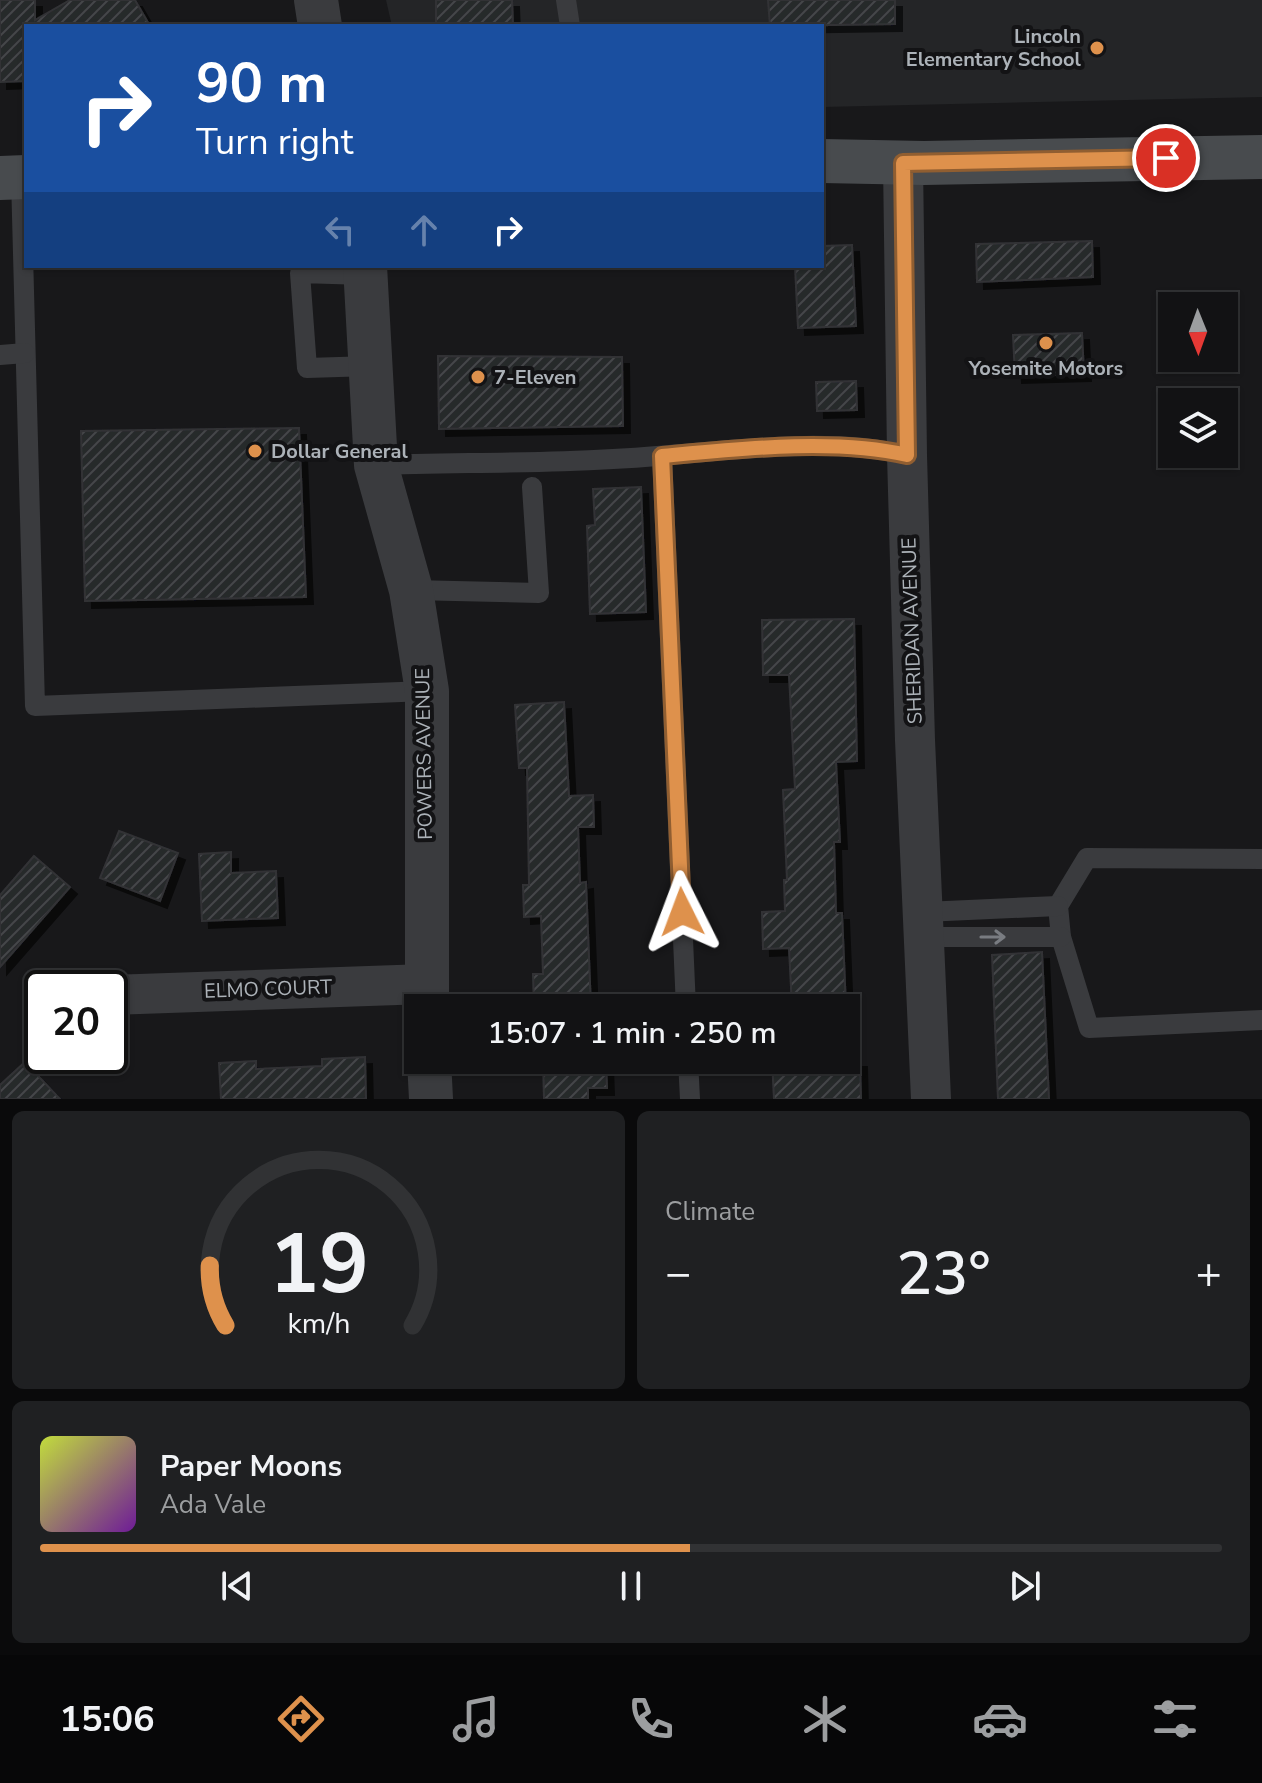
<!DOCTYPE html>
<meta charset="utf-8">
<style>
:root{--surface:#121214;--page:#1f2022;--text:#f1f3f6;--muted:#9c9ea0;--line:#313234;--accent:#de914c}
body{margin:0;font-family:"Nunito Sans",sans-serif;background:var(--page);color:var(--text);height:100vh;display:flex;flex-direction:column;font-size:30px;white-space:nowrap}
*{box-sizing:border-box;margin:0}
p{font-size:26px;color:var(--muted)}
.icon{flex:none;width:44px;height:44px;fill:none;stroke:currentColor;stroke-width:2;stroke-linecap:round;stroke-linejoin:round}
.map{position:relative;height:1099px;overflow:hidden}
.drawer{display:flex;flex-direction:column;gap:12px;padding:12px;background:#0a0a0b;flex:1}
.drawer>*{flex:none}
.banner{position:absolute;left:24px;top:24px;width:800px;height:244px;border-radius:0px;box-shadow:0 2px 6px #0004,0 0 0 2px var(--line);background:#1a4fa0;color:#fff;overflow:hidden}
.needle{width:52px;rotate:179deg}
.fabs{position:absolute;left:1158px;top:292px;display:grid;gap:16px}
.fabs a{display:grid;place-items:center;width:80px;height:80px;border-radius:0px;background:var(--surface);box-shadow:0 2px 6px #0004,0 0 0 2px var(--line);font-size:40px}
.speed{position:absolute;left:24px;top:970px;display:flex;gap:16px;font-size:40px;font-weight:700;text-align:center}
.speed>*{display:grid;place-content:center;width:104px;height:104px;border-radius:50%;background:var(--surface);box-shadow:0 2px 6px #0004,0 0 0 2px var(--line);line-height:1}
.speed .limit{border:4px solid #111;border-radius:12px;background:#fff;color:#111}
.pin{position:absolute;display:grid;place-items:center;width:68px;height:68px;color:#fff;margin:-34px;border:4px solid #fff;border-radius:50%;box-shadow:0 2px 8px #0007}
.me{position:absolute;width:88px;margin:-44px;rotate:357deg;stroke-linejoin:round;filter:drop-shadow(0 0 6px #0008)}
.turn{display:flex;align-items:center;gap:28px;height:168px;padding:0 40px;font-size:36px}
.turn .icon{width:104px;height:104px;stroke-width:2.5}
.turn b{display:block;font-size:56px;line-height:68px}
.lanes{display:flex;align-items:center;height:76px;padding:0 40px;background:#0003;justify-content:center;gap:40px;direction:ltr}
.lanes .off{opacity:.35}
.big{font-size:60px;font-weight:600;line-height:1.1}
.drawer .tile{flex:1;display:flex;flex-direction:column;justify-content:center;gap:12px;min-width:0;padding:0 28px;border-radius:12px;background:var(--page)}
.drawer .dial{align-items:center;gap:0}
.dial svg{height:208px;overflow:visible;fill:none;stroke:var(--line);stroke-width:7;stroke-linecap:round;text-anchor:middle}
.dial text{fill:var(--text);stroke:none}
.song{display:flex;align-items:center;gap:24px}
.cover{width:96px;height:96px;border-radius:12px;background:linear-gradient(135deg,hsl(70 70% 55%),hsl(280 70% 35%))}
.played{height:8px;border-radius:4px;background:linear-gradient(90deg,var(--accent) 55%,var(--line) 55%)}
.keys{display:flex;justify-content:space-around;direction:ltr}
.heat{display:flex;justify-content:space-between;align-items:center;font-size:44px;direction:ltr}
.drawer .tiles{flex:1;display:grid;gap:12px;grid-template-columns:1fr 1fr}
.tile:last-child{grid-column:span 2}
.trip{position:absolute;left:404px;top:994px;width:456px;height:80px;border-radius:0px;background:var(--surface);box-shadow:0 2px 6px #0004,0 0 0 2px var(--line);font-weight:600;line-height:80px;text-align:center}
.dock{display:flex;height:128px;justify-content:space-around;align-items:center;background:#070708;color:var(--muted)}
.dock .icon{width:56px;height:56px}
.dock .active{color:var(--accent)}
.dock b{font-size:36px;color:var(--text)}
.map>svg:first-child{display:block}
.built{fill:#242527}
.building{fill:url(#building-hatch);stroke:#323336;stroke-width:2;filter:url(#shadow)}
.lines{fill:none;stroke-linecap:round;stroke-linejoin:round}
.service{stroke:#3a3b3e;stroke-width:20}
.minor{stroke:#3a3b3e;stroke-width:40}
.tertiary{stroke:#3a3b3e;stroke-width:44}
.secondary{stroke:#484b4e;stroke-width:44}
.oneway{stroke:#797c81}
.route-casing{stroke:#905e31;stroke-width:20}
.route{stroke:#de914c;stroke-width:14}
.poi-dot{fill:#de914c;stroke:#131315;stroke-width:3}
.labels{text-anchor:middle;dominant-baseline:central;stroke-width:8;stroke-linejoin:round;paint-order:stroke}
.poi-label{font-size:20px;font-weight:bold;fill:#acb2b8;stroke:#131315;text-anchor:start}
.street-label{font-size:20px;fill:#acb2b8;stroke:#131315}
</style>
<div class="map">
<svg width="1262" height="1099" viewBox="0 0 1262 1099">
<defs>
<pattern id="building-hatch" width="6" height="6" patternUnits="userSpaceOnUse" patternTransform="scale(2)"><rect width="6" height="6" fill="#28292b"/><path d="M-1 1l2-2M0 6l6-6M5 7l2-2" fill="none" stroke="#444648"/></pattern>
<filter id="shadow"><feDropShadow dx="7" dy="7" stdDeviation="0" flood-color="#0009"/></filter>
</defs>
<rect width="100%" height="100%" fill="#18181a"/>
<path class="built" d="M386,0H1262V97L822,107V26H392Z"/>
<g class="building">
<path d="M0,0H35V20L70,0H135L150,26H26V81L0,82Z"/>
<path d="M436,0H512L513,26H436Z"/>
<path d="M768,0H895V24L770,26Z"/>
<path d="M1092,241L1093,277L977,282L976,244Z"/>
<path d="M852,245L856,326L798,328L795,266H822V246Z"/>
<path d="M1082,333L1084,374L1015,376L1013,335Z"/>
<path d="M438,356L622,357L623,426L439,429Z"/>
<path d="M856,381L857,410L817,411L816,382Z"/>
<path d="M299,428L306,597L85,601L81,431Z"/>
<path d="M641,487L646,612L590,614L587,526L595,525L593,489Z"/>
<path d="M854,619L857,761L836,762L840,842H834L836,913H842L846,1008H792L789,948L763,949L762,912L785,911L784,880H787L783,790L795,789L789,675H763L762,620Z"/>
<path d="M564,702L569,796L593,795L594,827H578L580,883L586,882L591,1008H534L533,974H543L541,916L524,917L523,885H529L527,768H519L515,705Z"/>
<path d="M119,831L178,853L160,901L100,878Z"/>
<path d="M231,852V873L276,871L278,918L202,921L199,854Z"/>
<path d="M34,856L70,887L0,967V895Z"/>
<path d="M1042,952L1049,1099H998L992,955Z"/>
<path d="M365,1057L366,1099H221L219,1063L256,1061V1069L322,1066V1059Z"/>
<path d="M543,1060H606L607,1088H588V1099H544Z"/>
<path d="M772,1060H860L861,1099H774Z"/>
<path d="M25,1062L60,1099H0V1085Z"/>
</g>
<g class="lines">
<g class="service">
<path d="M566,0L570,26"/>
<path d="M21,178L35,706L427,691"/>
<path d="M365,275L300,273L307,368L371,366"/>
<path d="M0,355L25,353"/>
<path d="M662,456L686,1008"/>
<path d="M376,465C469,462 564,464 657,456C738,450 828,437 907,455"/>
<path d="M411,590L539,593L532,487"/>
<path d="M1262,859L1087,858L1058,906L1061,937L1089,1028L1262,1020"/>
<path d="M924,912L1058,906"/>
<path d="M925,937H1061"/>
<path d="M688,1060L690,1099"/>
</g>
<g class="minor">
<path d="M903,163L907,455L915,740L931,1099"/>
<path d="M110,995L426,984"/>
</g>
<g class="tertiary">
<path d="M316,0L320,26"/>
<path d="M365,266L376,465L411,590L427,691V1008"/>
<path d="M429,1060L431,1099"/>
</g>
<g class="secondary">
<path d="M822,161L924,163L1262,157"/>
<path d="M0,178L26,177"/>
</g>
</g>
<defs><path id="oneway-shaft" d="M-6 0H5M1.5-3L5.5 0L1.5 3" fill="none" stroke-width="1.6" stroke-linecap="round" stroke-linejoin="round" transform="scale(2)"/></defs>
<use class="oneway" href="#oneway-shaft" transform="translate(993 937)"/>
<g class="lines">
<g class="route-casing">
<path id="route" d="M682,912L662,456C737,449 834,438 907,455L903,163L1166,158"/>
</g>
<use href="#route" class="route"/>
</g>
<g class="poi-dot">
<circle cx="1097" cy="48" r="8"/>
<circle cx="1046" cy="343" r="8"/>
<circle cx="478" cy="377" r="8"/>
<circle cx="255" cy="451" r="8"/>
</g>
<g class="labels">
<g class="poi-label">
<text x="1081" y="36" text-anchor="end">Lincoln<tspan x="1081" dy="23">Elementary School</tspan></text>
<text x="1046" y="368" text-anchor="middle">Yosemite Motors</text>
<text x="494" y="377">7-Eleven</text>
<text x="271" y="451">Dollar General</text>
</g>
<g class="street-label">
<text transform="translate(912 631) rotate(-92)">SHERIDAN AVENUE</text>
<text transform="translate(424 754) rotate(-91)">POWERS AVENUE</text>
<text transform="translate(268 989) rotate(-2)">ELMO COURT</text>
</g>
</g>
</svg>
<div class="fabs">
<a><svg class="needle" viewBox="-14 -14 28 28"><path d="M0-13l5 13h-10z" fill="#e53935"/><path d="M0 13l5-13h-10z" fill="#9c9ea0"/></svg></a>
<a><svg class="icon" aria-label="layers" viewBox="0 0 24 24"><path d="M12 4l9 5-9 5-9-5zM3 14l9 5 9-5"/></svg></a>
</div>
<div class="speed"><div class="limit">20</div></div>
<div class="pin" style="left:1166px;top:158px;background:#d93025"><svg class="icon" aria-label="arrive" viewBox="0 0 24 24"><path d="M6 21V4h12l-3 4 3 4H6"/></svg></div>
<svg class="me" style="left:682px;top:912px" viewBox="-20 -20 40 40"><path d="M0-17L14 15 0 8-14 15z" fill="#de914c" stroke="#fff" stroke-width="4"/></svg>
<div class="trip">15:07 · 1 min · 250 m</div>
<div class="banner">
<div class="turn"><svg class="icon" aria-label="right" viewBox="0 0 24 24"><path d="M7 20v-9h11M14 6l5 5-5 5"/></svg><div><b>90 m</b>Turn right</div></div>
<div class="lanes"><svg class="icon off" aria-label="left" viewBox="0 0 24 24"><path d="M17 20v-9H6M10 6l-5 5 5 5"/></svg><svg class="icon off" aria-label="ahead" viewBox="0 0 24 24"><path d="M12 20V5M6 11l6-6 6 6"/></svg><svg class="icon" aria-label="right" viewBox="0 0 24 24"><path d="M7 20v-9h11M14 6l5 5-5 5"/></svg></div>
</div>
</div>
<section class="drawer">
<div class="tiles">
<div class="tile dial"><svg viewBox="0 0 100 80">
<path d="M14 69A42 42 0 1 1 86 69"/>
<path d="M14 69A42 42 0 0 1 8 46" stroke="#de914c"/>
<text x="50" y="56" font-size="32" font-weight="700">19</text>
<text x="50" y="72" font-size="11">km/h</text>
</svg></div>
<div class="tile"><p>Climate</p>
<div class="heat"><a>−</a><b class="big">23°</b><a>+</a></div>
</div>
<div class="tile">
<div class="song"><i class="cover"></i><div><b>Paper Moons</b><p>Ada Vale</p></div></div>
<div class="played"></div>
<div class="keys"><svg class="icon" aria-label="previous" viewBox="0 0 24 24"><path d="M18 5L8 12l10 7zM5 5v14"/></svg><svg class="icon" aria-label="pause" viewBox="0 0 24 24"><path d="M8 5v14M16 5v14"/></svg><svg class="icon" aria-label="next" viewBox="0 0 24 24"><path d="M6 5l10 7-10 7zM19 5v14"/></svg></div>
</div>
</div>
</section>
<nav class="dock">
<b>15:06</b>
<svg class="icon active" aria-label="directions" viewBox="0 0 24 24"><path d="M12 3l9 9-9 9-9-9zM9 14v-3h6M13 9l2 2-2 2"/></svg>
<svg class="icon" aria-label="music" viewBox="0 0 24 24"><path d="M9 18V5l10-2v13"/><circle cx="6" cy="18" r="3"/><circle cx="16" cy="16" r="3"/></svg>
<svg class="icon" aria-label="phone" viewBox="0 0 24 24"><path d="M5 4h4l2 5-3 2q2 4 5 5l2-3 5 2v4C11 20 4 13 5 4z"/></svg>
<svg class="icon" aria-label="climate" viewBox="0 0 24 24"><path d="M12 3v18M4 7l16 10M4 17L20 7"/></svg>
<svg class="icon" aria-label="car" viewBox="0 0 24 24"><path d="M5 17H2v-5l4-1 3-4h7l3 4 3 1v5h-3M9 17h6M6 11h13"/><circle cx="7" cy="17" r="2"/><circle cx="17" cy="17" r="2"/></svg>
<svg class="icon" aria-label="filters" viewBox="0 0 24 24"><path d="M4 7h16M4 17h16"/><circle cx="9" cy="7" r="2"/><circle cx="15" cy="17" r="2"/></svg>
</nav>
